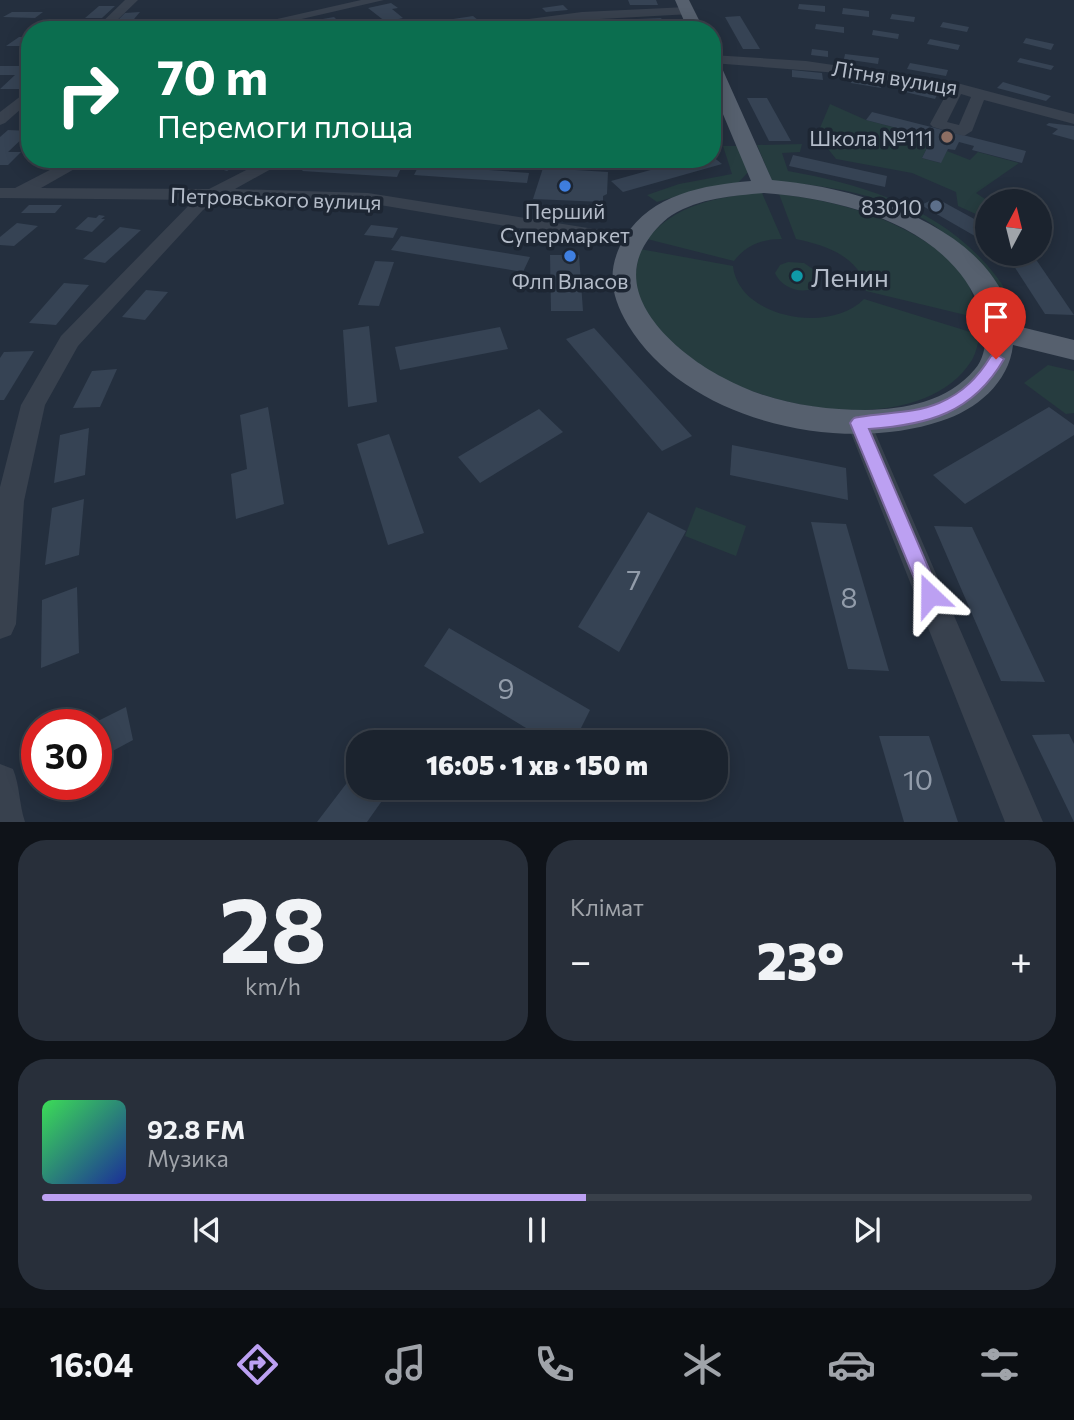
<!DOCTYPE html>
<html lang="uk">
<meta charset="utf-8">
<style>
:root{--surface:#1b232e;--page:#282f3a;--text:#f1f3f6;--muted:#a0a4aa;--line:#39404a;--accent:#bca0f2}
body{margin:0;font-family:Commissioner,sans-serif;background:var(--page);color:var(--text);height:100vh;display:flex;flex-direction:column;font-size:26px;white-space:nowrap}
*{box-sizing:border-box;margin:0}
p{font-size:23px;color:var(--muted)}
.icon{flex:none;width:38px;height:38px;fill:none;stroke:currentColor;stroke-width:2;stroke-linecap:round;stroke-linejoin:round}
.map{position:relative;height:822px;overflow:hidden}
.panel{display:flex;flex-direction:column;gap:18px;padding:18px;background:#0f1319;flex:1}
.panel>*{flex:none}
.banner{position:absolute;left:21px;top:21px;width:700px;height:147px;border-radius:28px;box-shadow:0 4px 18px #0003,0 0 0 2px var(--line);background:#0b6e4f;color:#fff;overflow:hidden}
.needle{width:46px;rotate:7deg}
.tools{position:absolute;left:975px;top:189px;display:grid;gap:14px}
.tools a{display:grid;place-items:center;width:77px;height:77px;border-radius:50%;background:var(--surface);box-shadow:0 4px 18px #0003,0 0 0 2px var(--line);font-size:35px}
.speed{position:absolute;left:21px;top:709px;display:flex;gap:14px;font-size:35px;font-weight:700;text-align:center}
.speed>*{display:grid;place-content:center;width:91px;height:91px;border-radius:50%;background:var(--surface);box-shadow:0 4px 18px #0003,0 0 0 2px var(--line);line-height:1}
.speed .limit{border:10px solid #d22;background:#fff;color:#111}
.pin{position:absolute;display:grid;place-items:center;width:60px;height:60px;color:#fff;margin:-72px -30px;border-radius:50% 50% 50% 0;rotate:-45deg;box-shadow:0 0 7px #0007}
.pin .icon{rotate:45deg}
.me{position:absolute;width:77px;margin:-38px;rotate:337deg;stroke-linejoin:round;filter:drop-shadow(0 0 5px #0008)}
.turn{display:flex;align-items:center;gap:24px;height:147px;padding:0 21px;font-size:32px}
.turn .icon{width:91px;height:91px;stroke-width:2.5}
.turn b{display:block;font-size:49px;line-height:60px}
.big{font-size:52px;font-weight:800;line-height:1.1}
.panel .tile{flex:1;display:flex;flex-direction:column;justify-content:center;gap:10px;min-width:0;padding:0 24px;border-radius:28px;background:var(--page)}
.panel .dial{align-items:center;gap:0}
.dial b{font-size:91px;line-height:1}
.song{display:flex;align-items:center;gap:21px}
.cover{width:84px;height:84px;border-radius:10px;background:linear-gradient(135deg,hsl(130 70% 55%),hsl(230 70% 35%))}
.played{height:7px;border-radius:4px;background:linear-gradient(90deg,var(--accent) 55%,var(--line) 55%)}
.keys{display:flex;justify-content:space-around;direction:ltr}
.heat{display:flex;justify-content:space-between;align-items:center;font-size:38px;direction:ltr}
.panel .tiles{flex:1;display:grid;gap:18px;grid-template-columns:1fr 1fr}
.tile:last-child{grid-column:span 2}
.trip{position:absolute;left:346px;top:730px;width:382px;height:70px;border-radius:28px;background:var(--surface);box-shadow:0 4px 18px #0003,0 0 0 2px var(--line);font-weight:800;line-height:70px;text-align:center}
.tabs{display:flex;height:112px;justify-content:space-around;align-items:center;background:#0b0e12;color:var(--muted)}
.tabs .icon{width:49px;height:49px}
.tabs .selected{color:var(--accent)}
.tabs b{font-size:32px;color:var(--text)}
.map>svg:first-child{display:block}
.green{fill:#263c3f}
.building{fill:#364354}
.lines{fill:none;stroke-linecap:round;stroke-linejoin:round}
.minor{fill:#38414e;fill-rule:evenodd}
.major{fill:#56606e;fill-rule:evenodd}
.route{fill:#bca0f2;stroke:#7a689d;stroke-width:2}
.education-dot{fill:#8d6e63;stroke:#1d2633;stroke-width:2.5}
.shop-dot{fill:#3f7fe0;stroke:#1d2633;stroke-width:2.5}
.service-dot{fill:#5c6f8a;stroke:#1d2633;stroke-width:2.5}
.culture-dot{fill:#0f9aa8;stroke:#1d2633;stroke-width:2.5}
.labels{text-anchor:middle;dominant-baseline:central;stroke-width:7;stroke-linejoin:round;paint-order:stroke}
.far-street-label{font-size:21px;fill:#b4bcc9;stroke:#1d2633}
.far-poi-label{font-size:21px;fill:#b4bcc9;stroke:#1d2633;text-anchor:end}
.poi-label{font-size:26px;fill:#b4bcc9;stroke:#1d2633;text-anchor:start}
.near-number-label{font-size:28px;fill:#929caa}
</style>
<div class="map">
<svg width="1074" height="822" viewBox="0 0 1074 822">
<rect width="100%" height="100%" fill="#242f3e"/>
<g class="green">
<path d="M830,104L866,120L924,135L921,141L929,144L922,158L940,163L947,151L970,160L978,152L1019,163L976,193L988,201L987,219L958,206L956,192L912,173L836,159L817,135Z"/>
<path d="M802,144L800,152L782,153L788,171C862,184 936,207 987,265C1000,280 1012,296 1015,316L1008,315C993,294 972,258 954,241C906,197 834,186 772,181L757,145Z"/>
<path d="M723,146H742L750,170L738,183L705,188L657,202L647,195L679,184L732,174Z"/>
<path d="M755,193H762L782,239C762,239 746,245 734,261L647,239C675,205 714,198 755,193Z"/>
<path d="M779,194C836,201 888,215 935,248C942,253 951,257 957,264C970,279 973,299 978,318L866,291C862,257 825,245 796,239Z"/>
<path d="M640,249L733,266C739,319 831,334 864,299L980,335C978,343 976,353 972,360C911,458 676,398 638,301C632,284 637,266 640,249Z"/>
<path d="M788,262L804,263L820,274L821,283C808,297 782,290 775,273L780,265Z"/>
<path d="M1048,365L1074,371V413L1066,414L1024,383Z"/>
<path d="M696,507L746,526L736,556L685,536Z"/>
</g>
<g class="building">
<path d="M628,0H656L658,5H630Z"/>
<path d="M391,3L398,8L392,9L403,18L386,22L368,8Z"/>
<path d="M799,4L825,6V12L798,9Z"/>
<path d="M563,5L568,10L546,12L542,8Z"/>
<path d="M99,6H115L102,18H85Z"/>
<path d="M843,8L869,11V17L842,14Z"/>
<path d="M12,12H43L35,18L3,17Z"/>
<path d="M140,12L129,25H113L125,13Z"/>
<path d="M892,14L915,17L914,22L890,19Z"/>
<path d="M473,16L478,20L457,24L453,19Z"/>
<path d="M740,16L760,49H743L725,17Z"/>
<path d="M334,17L338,21L316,25L311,21Z"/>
<path d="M661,18L665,24L641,25L637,19Z"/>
<path d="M615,20L619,26L598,28L594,22Z"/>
<path d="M943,22L969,27L967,32L940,27Z"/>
<path d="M816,24L844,27V33L815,29Z"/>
<path d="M873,30L899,34L898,39L872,35Z"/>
<path d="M19,37H30V46H6Z"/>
<path d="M1026,38L1054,44L1051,50L1023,43Z"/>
<path d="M930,39L960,45L958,50L927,44Z"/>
<path d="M812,49L828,51V57L811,55Z"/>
<path d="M845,54L879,58L878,64L844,59Z"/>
<path d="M1020,58L1054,66L1051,70L1017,62Z"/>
<path d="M910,63L948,70L946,76L907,69Z"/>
<path d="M0,66H30V81L20,89H0L15,75H0Z"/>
<path d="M792,70L822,73L823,80L792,77Z"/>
<path d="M852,77L882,82L881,88L851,83Z"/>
<path d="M1003,82L1051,96L1046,101L997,88Z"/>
<path d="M908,86L938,93L935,99L905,92Z"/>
<path d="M747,98H767L791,141H769Z"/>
<path d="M872,112L1026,151L1022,163L972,150L974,146L959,142L955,150L948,149L941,163L922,158L929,144L920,141L924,135L866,120Z"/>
<path d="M1049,123L1074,126V140L1052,134L1058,129L1046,125Z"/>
<path d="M8,130L30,131L8,152H21L8,165H0V137Z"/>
<path d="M793,155L887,176L885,187L789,166Z"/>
<path d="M712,156L722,164L623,192L611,181L690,159H712Z"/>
<path d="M217,159H244L227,171L208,165Z"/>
<path d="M308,163L401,168L397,177L302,171Z"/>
<path d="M419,165L529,173L527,183L414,175Z"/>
<path d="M543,168L608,172L607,194L603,196V202L533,199Z"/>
<path d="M936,198L987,226V243L921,205Z"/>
<path d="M29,205H62L55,213H21Z"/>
<path d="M99,215L105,216L101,219H105L92,232L75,229L88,217L96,218Z"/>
<path d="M17,223L38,226L14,246L0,245V237Z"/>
<path d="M371,225L398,228L393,238L364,235Z"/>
<path d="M120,227L141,230L105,263L83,259Z"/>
<path d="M401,236L530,257L523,272L391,250Z"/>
<path d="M550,255H579L583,311H551Z"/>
<path d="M1010,260L1037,261L1074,315L1045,314Z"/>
<path d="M375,261L394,262L379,306L358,305Z"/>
<path d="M64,283L89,285L56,325L29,323Z"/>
<path d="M146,290L168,292L145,320L122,317Z"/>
<path d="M369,326L377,402L348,407L343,330Z"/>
<path d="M500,327L508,349L400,370L395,347Z"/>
<path d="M594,328L692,436L662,451L566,339Z"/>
<path d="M34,351L4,400H0V358L4,352Z"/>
<path d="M117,369L100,407L73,408L92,371Z"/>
<path d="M268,407L284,504L236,519L231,474L247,469L240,415Z"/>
<path d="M1049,407L1074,425V435L965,504L933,475Z"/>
<path d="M539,409L563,432L480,483L458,457Z"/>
<path d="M89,428L85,475L54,483L60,435Z"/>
<path d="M389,434L424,533L388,545L357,444Z"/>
<path d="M732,445L846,468L848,500L730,475Z"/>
<path d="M84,499L79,555L45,565L52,508Z"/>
<path d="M648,512L686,531L619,652L578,627Z"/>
<path d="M811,522L846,524L889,671L848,669Z"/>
<path d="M934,526L972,527L1045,682L1001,681Z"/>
<path d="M77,587L79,653L41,668L42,600Z"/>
<path d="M449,628L590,710L574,742H549L424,666Z"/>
<path d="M126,707L133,740L96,760V724H92Z"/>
<path d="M1069,734L1074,744V822L1032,735Z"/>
<path d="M879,736H929L958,822H904Z"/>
<path d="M359,767V788H391L367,822H317Z"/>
</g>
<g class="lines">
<g class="minor">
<path d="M125,0H138L107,30H94Z"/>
<path d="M361,0H384L254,30H229Z"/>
<path d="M687,7L691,8V14L582,20L500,30H471L477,26L582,12Z"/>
<path d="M364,19L370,23C360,31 346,30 333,30Z"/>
<path d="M712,55L806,61L957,83L1074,114V124L984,100L972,131L964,136L933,127L930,124L948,91L851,74L712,63ZM961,94L971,97L959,125L947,122Z"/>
<path d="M30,89V101L5,123L0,125V112Z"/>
<path d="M71,159H92L41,188L209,189L268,159H289L235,189L368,193L632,235L642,241L632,247L368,203L216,200L203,210L78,346L45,405L24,501L16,624L11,635L0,639V487L21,405L61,336L194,200L0,198V188H15Z"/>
<path d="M859,413L868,416L871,423L1043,822H1005L847,423L850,416Z"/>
<path d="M0,764L13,769C20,786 19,804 25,822H0Z"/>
</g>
<g class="major">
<path d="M675,0H689L704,30H688Z"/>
<path d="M712,61L721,66L772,180C857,187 996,226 1013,325L1074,340V360L1013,345C1009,383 976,410 941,421C840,455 686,421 628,325C610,295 606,268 625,237C651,194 704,185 751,181L712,88ZM764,193C846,199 953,227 982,314C988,330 987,355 975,369C947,402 906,409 865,410C816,410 765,401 722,377C680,355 613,300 644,246C652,233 660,223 672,215C700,198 732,196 764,193Z"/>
</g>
</g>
<path class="route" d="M996,354L1004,359C973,413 928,425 869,429L940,595L937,602L930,605L924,602L850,423C854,418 852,418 859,417C886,412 913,414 939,403C963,393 978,377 991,356Z"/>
<circle class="education-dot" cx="947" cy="137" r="7"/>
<g class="shop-dot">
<circle cx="565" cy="186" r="7"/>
<circle cx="570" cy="256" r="7"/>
</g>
<circle class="service-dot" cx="936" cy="206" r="7"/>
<circle class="culture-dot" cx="797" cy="276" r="7"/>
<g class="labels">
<g class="far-street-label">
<text transform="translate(895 77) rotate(9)">Літня вулиця</text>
<text transform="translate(276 198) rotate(2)">Петровського вулиця</text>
</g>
<g class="far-poi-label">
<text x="933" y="137">Школа №111</text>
<text x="922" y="206">83010</text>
<text x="565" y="210" text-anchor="middle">Перший<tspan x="565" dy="24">Супермаркет</tspan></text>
<text x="570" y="280" text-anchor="middle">Флп Власов</text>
</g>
<g class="poi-label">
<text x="811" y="276">Ленин</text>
</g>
<g class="near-number-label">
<text x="634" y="579">7</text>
<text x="849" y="597">8</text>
<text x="506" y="688">9</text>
<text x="918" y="779">10</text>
</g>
</g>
</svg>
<div class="tools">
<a><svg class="needle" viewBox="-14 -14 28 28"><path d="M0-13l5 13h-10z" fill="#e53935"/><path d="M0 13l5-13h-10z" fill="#a0a4aa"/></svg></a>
</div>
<div class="speed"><div class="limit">30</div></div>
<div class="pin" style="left:996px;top:359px;background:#d93025"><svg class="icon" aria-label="arrive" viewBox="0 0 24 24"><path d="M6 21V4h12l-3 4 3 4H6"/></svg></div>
<svg class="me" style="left:930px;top:595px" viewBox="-20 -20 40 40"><path d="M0-17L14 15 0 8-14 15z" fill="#bca0f2" stroke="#fff" stroke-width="4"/></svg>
<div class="trip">16:05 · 1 хв · 150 m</div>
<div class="banner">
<div class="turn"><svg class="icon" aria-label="right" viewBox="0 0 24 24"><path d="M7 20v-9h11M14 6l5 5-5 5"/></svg><div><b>70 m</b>Перемоги площа</div></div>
</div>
</div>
<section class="panel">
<div class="tiles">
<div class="tile dial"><b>28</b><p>km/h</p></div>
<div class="tile"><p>Клімат</p>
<div class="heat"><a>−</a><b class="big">23°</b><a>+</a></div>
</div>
<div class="tile">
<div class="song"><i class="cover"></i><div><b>92.8 FM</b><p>Музика</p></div></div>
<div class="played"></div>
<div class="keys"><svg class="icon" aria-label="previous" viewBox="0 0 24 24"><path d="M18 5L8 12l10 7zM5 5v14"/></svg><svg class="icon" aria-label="pause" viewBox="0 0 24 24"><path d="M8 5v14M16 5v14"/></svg><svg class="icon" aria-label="next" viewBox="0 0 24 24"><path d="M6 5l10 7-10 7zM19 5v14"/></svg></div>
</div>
</div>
</section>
<nav class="tabs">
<b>16:04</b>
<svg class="icon selected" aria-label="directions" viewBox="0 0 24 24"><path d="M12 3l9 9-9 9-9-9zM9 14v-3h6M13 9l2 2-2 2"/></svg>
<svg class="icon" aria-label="music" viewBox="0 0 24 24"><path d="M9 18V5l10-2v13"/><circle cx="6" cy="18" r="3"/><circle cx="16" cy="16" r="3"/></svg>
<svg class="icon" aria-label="phone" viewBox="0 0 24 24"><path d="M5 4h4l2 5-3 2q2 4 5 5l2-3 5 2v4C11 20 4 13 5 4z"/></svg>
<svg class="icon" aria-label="climate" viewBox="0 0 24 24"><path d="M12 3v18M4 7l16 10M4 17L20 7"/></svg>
<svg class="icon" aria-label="car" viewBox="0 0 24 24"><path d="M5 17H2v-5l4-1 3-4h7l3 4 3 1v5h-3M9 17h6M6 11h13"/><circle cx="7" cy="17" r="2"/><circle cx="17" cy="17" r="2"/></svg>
<svg class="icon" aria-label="filters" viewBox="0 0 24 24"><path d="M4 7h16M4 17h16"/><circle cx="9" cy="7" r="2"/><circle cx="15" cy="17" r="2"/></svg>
</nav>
